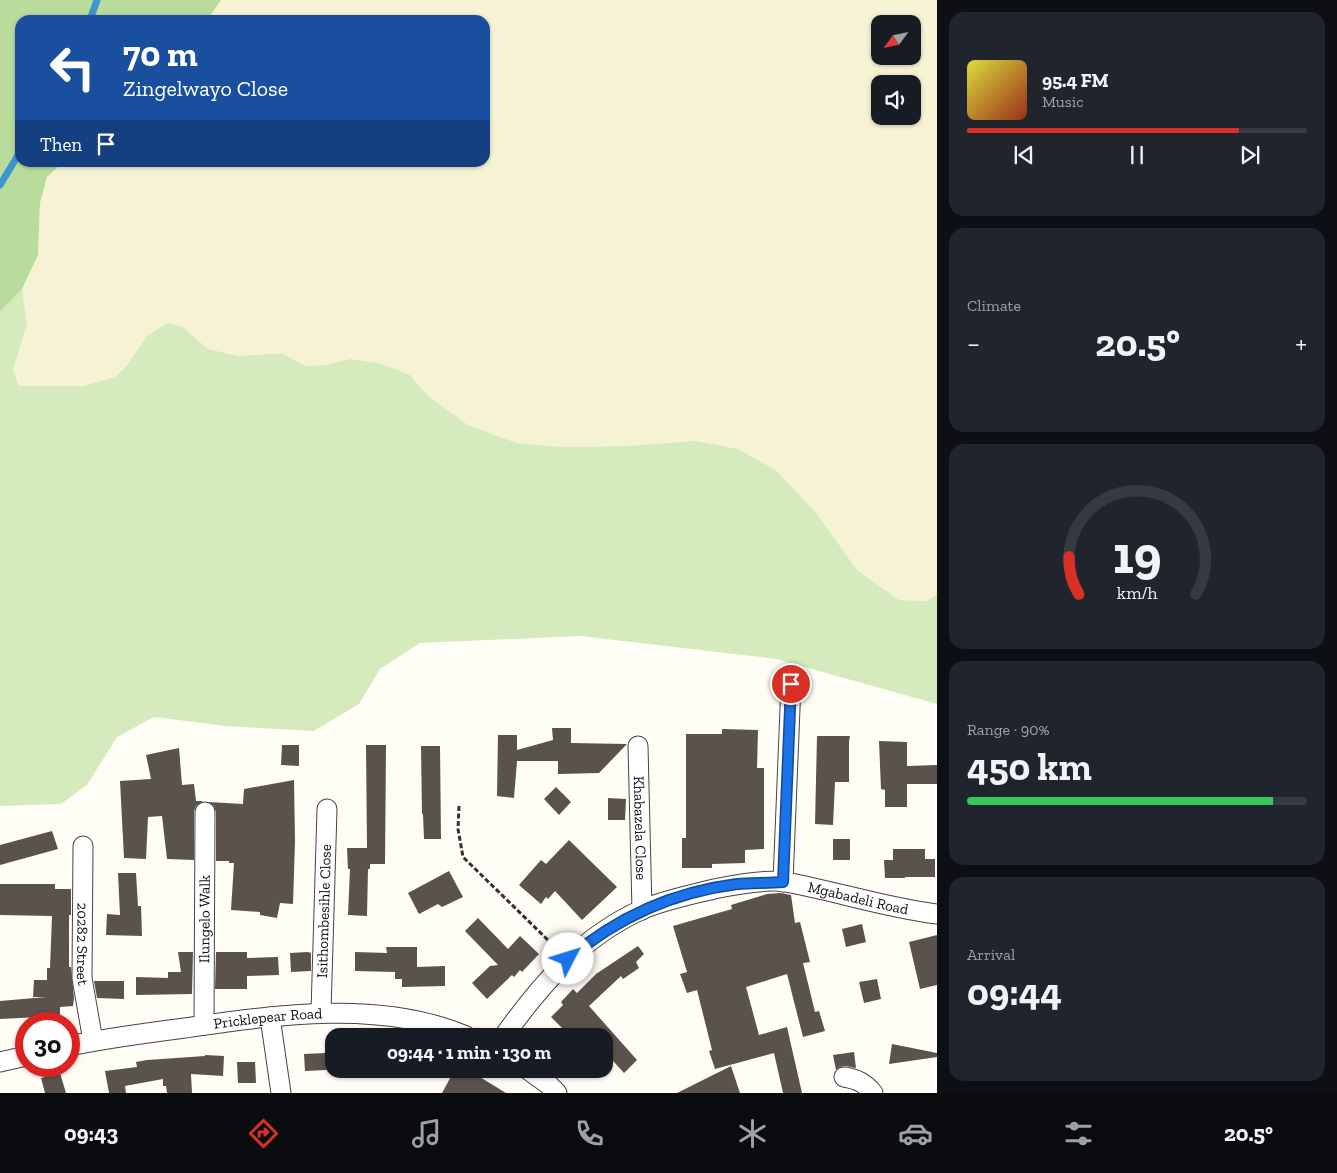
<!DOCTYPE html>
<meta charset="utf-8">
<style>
:root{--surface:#171b24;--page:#20242c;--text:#f1f3f6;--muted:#9ea1a6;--line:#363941;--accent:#d93025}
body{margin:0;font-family:"Zilla Slab",serif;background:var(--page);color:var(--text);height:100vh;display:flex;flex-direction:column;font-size:19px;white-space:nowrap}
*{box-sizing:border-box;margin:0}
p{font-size:16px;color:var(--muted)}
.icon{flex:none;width:28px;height:28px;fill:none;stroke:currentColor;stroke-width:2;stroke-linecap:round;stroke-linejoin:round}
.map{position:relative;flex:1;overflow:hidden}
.drawer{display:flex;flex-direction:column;gap:12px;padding:12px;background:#0d0f14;width:400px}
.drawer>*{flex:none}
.banner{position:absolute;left:15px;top:15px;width:475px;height:152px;border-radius:15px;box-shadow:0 1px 4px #0004;background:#1a4fa0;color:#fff;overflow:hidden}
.needle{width:32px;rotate:237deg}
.buttons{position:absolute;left:871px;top:15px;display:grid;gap:10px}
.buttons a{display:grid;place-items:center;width:50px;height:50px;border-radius:10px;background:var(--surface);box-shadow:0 1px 4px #0004;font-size:25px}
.speed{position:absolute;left:15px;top:1012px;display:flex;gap:10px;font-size:25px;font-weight:700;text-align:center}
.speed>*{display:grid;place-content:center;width:65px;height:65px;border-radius:50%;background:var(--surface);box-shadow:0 1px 4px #0004;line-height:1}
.speed .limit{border:8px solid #d22;background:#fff;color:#111}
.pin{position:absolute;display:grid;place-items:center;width:42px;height:42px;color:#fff;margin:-21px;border:2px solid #fff;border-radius:50%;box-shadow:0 1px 5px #0007}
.me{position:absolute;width:55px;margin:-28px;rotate:50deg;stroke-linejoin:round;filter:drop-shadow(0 0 4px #0008)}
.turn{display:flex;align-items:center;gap:18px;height:105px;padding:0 25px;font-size:22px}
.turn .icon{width:65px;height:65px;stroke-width:2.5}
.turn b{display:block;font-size:35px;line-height:42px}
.then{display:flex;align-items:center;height:48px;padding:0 25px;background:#0003;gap:10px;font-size:19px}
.big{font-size:38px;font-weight:700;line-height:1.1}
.drawer .card{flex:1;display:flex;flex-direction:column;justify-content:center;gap:8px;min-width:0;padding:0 18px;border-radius:15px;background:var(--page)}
.drawer .dial{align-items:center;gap:0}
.dial svg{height:130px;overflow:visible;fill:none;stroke:var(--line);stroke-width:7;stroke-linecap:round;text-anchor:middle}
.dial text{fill:var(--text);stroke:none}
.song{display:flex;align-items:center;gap:15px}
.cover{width:60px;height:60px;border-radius:8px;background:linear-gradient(135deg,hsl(60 70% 55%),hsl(10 70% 35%))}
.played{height:5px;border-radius:2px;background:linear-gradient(90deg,var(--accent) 80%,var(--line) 80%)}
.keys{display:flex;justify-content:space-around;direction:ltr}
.heat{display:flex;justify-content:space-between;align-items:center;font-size:28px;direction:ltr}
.charge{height:8px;border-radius:4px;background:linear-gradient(90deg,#34c759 90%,var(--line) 0)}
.trip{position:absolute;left:325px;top:1028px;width:288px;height:50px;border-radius:15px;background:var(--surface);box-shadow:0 1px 4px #0004;font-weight:700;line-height:50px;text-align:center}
.menu{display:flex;height:80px;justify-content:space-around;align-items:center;background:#090b0e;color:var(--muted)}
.menu .icon{width:35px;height:35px}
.menu .current{color:var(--accent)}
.menu b{font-size:22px;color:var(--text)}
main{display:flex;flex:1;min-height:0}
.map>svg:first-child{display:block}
.farmland{fill:#f6f3d4;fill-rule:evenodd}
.green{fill:#d5ebbd}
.forest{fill:#b9dc9c}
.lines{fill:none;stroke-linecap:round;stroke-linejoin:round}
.stream{stroke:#3f96cf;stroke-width:7}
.building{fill:#5a524d}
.minor-casing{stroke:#444;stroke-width:21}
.path{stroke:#333;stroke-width:3;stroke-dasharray:5 2.5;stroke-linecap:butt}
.minor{stroke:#fff;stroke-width:19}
.route-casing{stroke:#114b97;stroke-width:12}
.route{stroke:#1a73e8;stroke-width:9}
.labels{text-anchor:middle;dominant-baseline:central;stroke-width:5;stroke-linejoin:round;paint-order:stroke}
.street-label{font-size:15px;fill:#111;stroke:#fff}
</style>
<main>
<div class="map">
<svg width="937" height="1093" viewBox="0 0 937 1093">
<rect width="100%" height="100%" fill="#fffdf5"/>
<path class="farmland" d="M221,0H937V594L927,601L899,600L857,570L817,514L628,446L564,447L517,443L468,425L427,395L410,375L325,365L305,366L282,353L239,356L208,349L183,327L147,336L127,365L115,377L83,386H18L13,370L27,324L22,289L38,255L40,203L47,177L62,163L485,162V20H207ZM880,24H912V56H880ZM880,84H912V116H880Z"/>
<path class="green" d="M22,289L27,324L13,370L19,386H83L115,377L127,365L147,336L167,323L183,327L208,349L239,356L282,353L305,366L325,365L351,359L382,364L410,375L427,395L468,425L517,443L564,447L628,446L696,441L738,449L777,471L817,514L857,570L899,600L927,601L937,594V704L776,659L580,636L420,643L380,669L359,704L314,731L225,726L154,717L117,737L87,785L61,804L0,806V312Z"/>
<path class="forest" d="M0,0H221L207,20H20V162L62,163L47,177L40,203L38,255L22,289L0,312Z"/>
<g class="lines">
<g class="stream">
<path d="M90,20L97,0"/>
<path d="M0,185L20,152"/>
</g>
</g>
<g class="building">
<path d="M552,728H571V743L627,744L599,773L558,774V761H517L514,798L497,796L498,735H517V750L553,740Z"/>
<path d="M722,729L758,730L757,768H764V849L745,850V863L712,864V868H682V838H686V734H722Z"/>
<path d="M817,736H850L849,741V782H835L833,825L815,824Z"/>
<path d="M879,741L907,742V766L937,765V784H907V807H885V790L881,789Z"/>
<path d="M282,745H299V766L281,765Z"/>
<path d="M366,745H386L385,864H370V869H368L367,916L348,915L350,869H348L347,848H367Z"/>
<path d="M421,746H440L441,839H424L423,814H422Z"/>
<path d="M179,748L182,785L194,784L196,801H203L196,806L194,811V860L167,859L162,816L148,817L146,859L124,858L120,781L151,779L146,755Z"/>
<path d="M294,780L295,841L293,904L280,903L277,918L260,915V912L231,910L234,863H229V861H216V812L214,806L208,802L243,804L244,789Z"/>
<path d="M556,787L571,802L559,815L544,799Z"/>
<path d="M608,798L626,799L625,820H608Z"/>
<path d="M52,831L58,849L0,865V845Z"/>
<rect x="833" y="839" width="17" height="21"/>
<path d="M569,840L617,887L582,920L555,891L548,899L546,897L541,904L519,885L541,860L546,864Z"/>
<path d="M893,849H925V859H935V877H905V878H885L884,860H893Z"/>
<path d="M449,871L463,897L442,907L438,904L419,914L408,893Z"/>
<path d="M118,873H136L138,906H141L142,936L106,935L107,914L120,915Z"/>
<path d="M0,884H55V889H71V915H69V967H71L74,998L73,1006L60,1007V1016L0,1019V1001L46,997H33L34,980H47V968H50L52,916L0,915Z"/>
<path d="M781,893L791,895L795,923L800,922L810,962L803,963L815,1012L819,1011L825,1031L803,1037L787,974L746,987L759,1035L787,1027L802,1093H783L774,1053L715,1069L709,1051L712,1050L697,990L687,993L680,974L687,972L673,926L732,909L731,905L767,894Z"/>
<path d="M478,918L508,949L520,936L539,954L522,972L520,970L514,977L512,975L487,999L472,983L490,966L498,965L465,931Z"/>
<path d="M862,924L866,942L846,947L842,929Z"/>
<path d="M937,935V985L920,989L909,942Z"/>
<path d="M638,946L644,954L636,962L639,968L623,979L621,976L589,1006L637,1060L624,1073L604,1051V1036H570L551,1017L563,1005L561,1002L573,989L577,993L596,974Z"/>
<path d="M386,947H417V967L445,966V986L402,987V979H395V972L355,971V952L387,953Z"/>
<path d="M178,952H193L192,994L136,995V977L168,978V972H181Z"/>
<path d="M216,952H247V958L278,957L279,975L247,976V989H215Z"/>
<path d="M308,952L311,953V971L291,972L290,953Z"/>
<path d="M877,979L881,999L864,1003L859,982Z"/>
<path d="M94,981H124V999L97,998Z"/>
<path d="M892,1044L937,1053V1057L889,1064Z"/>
<path d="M854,1052L856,1068L846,1066L840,1067L836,1070L833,1055Z"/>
<path d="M325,1053L326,1070L305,1071L304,1054Z"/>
<path d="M205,1055L224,1056L223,1076L191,1074L192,1093H167L166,1086H163V1079L125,1086L126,1093H109L105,1071L137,1067L136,1062L147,1060L205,1056Z"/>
<path d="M237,1062H255L256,1083H238Z"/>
<path d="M731,1066L740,1093H677Z"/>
<path d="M455,1069H464L470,1071L506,1093H442Z"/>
<path d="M60,1073L66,1093H45L41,1078Z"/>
</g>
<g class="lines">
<g class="minor-casing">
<g id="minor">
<path id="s1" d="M638,746L642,910"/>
<path id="s2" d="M83,846L82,978L93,1041"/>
<path d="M783,882L791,684"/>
<path id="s3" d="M321,1012L327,809"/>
<path d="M270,1017L281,1093"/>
<path id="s4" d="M204,1025L205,812"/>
<path id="s5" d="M504,1036C541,984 582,937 641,910C664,900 690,895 714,889C733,885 767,879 785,882C836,891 886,908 937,914"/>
<path id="s6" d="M69,1046C107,1038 146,1033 185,1028C275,1015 380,999 466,1036"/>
<path d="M0,1062L26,1056"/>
<path d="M527,1069L549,1085L557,1093"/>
<path d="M844,1077C857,1079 865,1083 873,1093"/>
</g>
</g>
<path class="path" d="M459,806L458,829L463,857L555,947"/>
<use href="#minor" class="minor"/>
</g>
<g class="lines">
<g class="route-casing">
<path id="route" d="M568,959C616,918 674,892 737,884C752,883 768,883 783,882L791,684"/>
</g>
<use href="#route" class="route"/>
</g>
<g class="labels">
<g class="street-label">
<text stroke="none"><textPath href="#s1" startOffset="82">Khabazela Close</textPath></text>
<text stroke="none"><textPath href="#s5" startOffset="411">Mgabadeli Road</textPath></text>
<text stroke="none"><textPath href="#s3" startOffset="101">Isithombesihle Close</textPath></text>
<text stroke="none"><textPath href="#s4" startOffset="106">Ilungelo Walk</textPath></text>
<text stroke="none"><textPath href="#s2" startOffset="98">20282 Street</textPath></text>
<text stroke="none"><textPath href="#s6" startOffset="201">Pricklepear Road</textPath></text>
</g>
</g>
</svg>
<div class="buttons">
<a><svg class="needle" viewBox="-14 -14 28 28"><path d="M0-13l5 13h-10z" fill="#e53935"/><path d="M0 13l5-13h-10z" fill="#9ea1a6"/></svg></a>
<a><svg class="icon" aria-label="sound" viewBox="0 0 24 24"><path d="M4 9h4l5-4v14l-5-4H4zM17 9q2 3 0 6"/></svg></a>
</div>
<div class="speed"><div class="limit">30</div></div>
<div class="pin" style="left:791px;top:684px;background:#d93025"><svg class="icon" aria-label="arrive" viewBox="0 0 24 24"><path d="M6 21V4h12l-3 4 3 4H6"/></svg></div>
<svg class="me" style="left:568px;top:959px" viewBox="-20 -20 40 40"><circle r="19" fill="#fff"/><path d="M0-13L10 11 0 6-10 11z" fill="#1a73e8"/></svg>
<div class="trip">09:44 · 1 min · 130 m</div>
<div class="banner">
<div class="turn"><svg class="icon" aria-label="left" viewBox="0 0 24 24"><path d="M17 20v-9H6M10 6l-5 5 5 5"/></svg><div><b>70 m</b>Zingelwayo Close</div></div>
<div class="then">Then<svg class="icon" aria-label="arrive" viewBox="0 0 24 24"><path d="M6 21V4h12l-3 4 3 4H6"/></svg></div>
</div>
</div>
<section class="drawer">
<div class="card">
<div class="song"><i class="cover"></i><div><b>95.4 FM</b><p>Music</p></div></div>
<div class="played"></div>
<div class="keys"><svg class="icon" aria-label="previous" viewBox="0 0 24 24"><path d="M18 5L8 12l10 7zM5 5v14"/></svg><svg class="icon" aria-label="pause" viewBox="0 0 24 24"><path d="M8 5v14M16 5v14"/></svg><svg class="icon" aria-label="next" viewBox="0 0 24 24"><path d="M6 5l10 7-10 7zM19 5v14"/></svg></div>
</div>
<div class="card"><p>Climate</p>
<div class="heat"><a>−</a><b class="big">20.5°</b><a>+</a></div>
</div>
<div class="card dial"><svg viewBox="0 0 100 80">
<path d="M14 69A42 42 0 1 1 86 69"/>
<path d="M14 69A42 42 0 0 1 8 46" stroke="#d93025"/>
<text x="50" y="56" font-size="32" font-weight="700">19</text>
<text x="50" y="72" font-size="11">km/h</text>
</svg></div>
<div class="card"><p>Range · 90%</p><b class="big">450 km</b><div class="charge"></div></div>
<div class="card"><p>Arrival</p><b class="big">09:44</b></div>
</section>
</main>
<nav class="menu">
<b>09:43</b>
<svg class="icon current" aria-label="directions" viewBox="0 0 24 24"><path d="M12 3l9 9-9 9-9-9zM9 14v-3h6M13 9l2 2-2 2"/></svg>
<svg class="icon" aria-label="music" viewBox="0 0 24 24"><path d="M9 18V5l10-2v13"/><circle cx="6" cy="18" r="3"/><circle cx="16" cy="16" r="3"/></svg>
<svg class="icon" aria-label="phone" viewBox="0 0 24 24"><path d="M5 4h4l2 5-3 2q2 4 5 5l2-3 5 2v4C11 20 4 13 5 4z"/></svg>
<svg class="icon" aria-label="climate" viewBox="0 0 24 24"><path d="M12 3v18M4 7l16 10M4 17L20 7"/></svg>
<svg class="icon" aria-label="car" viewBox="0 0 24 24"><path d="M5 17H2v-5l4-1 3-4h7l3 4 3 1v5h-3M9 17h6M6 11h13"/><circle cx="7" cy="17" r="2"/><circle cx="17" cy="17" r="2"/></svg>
<svg class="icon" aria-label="filters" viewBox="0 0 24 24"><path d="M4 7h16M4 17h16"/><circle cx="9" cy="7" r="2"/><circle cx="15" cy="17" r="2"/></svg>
<b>20.5°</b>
</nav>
